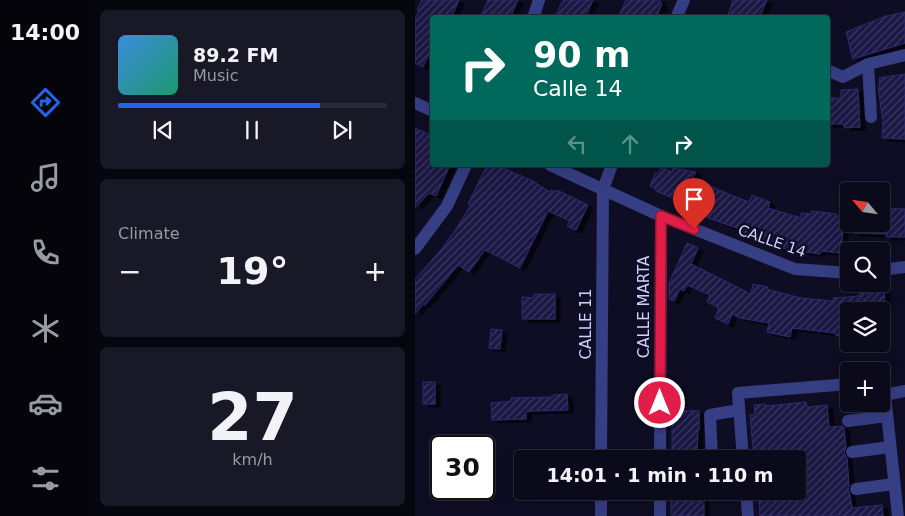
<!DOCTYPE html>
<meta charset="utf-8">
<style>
:root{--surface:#0a0a1a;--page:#181827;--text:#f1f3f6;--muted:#999aa2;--line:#2a2b39;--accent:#2563eb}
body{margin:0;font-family:"DejaVu Sans",sans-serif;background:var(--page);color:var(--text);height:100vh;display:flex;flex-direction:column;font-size:19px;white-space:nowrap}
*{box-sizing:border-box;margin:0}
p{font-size:16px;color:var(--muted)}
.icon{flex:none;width:28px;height:28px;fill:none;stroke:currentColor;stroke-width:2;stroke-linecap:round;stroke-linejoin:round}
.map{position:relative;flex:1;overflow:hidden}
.details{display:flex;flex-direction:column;gap:10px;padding:10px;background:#06060e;width:325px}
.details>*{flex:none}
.banner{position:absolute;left:15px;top:15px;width:400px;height:152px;border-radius:5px;box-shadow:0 5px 20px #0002,0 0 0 1px var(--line);background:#00695c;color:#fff;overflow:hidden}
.needle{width:32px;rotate:299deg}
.controls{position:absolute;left:425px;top:182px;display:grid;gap:10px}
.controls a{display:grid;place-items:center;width:50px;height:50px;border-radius:5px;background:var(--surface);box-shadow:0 5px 20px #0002,0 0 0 1px var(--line);font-size:25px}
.speed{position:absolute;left:15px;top:435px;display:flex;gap:10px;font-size:25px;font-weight:700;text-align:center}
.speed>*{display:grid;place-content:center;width:65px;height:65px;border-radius:50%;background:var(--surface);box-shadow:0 5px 20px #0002,0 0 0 1px var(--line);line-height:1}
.speed .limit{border:2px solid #111;border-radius:8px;background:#fff;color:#111}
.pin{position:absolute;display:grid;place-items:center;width:42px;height:42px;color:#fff;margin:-51px -21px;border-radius:50% 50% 50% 0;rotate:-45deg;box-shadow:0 0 5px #0007}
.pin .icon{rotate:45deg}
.me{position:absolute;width:55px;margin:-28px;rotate:0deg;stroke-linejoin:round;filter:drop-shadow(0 0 4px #0008)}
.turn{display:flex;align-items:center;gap:18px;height:105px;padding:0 20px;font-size:22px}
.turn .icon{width:65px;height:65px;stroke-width:2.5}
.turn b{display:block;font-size:35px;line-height:42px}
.lanes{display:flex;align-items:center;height:48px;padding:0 20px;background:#0003;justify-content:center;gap:25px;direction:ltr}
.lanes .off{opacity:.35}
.big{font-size:38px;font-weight:700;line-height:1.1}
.details .widget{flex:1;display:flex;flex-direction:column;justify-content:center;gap:8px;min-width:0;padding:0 18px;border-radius:8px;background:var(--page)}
.details .dial{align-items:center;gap:0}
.dial b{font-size:65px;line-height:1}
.song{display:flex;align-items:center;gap:15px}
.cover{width:60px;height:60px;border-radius:8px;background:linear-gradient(135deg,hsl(210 70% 55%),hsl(160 70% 35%))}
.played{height:5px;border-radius:2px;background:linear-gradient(90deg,var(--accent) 75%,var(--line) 75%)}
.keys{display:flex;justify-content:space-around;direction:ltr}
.heat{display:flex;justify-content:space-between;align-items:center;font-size:28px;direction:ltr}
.trip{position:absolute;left:99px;top:450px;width:292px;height:50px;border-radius:5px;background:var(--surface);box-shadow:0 5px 20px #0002,0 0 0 1px var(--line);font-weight:700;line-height:50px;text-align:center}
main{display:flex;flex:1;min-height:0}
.tab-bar{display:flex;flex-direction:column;width:90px;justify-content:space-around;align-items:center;background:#04040a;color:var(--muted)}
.tab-bar .icon{width:35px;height:35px}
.tab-bar .selected{color:var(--accent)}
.tab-bar b{font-size:22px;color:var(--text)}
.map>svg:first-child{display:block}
.building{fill:url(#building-hatch);stroke:#2e2a71;filter:url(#shadow)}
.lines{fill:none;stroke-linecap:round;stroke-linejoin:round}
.minor{stroke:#363e84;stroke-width:12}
.route-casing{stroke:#92132f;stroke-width:12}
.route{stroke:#e11d48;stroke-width:9}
.labels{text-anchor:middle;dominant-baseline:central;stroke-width:5;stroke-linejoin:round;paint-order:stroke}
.street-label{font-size:15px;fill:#cfd0ff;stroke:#0e0d23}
</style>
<main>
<nav class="tab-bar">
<b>14:00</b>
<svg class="icon selected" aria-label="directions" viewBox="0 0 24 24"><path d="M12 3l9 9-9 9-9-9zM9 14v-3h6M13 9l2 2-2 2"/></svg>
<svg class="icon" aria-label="music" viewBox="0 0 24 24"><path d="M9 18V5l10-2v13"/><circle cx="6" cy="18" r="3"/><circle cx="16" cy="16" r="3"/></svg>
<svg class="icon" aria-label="phone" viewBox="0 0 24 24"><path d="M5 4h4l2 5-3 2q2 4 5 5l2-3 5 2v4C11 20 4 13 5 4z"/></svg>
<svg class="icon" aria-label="climate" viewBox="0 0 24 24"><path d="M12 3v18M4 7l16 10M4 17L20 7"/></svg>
<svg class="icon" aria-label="car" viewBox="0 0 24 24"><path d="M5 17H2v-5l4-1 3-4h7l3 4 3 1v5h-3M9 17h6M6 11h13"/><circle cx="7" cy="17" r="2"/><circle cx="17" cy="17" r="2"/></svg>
<svg class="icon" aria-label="filters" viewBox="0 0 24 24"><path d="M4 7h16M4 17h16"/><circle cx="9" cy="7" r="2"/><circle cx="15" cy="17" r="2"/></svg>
</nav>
<section class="details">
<div class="widget">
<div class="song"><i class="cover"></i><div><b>89.2 FM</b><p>Music</p></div></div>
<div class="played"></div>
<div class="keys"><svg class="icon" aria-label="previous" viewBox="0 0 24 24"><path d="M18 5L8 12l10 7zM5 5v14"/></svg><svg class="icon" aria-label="pause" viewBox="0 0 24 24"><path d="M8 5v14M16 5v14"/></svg><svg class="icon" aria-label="next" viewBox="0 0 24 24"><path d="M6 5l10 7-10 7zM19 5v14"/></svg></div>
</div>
<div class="widget"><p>Climate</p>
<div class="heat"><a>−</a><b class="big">19°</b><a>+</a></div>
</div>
<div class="widget dial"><b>27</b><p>km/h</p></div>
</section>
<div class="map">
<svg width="490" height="516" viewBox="0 0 490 516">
<defs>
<pattern id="building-hatch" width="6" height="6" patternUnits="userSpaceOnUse" patternTransform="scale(1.25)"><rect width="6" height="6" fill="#1b1845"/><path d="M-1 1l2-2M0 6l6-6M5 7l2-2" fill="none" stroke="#3b3961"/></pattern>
<filter id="shadow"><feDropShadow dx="5.5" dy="3" stdDeviation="0" flood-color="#0009"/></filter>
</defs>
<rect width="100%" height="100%" fill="#0e0d23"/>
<g class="building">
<path d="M7,0H44L36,18H18V46L8,67L0,63V19L4,11L2,10Z"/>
<path d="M73,0H103L95,18H65Z"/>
<path d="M149,0H178L170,18H140L146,3L147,4Z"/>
<path d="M211,0H245V3L247,4L241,18H203Z"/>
<path d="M318,0H352L344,18H312Z"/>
<path d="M490,12V43L438,59L431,32L471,16Z"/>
<path d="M490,74V139L467,138L468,122L463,86H465L464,78Z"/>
<path d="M443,89L445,127L429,128V124H412V98H426V90Z"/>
<path d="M0,128L18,136V165H35L21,196L14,193L0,208Z"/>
<path d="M73,165H81L118,181L135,192L136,190L141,192L142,190L173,205L161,230L152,226L155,221L133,211L105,268L70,250L54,272L43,265L10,305L8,304L0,314V279L26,250L41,229L56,205L53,204L70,169L71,170Z"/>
<path d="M246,167L257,172L258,168L281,172L278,178L311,193L334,202L337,195L355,202L353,208L386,218V213L396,214V211L422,214V216H429L426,253L406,251L405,254L372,249L361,247L362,242L342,237L341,240L327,234L328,230L293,218L270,206L271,204L241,191V189L235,186L240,173L243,174Z"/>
<path d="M466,208L490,209V237H471V234L438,233L439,224H466Z"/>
<path d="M272,243L283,248L276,264L336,294L338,284L353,287L352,289L359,291L386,298L418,301V298L444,296V294L469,291L471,311H434V335L421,336L420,333L377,328L375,337L352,332L354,323L325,318L317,314L313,324L300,318L304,308L292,302L295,295L272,285L269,291L265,289L259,301L254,299V283Z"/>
<path d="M119,294H140V319H107V297L119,298Z"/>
<path d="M76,329L87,330L85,349L74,348Z"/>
<rect x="8" y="382" width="12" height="22"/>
<path d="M152,394L153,410L116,411L111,412V419L77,420L76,403L96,401V398L138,397V395Z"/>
<path d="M391,402L392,407L412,405L414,427L427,426L429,428L431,447L429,453L432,458L434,485L433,490L435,495L437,508L467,505L468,516H345L343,491H382V459H339L335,415L340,414L339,405L351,404V406Z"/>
<path d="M257,410L284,411V430H283L282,459H257Z"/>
<path d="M256,491H289V516L256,515Z"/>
</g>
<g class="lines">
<g class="minor">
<path d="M118,18L124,0"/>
<path d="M261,18L269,0"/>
<path d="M453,64L456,117"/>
<path d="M412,70L428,77L453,64L490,55"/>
<path d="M0,103L18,111"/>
<path d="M135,165L246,216L380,269L434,273"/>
<path d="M0,249L32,206L51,165"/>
<path d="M466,270L490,267"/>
<path d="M433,421L472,416"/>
<path d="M437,452L475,447"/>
<path d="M186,459L188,189L197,165"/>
<path d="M245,459L246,216"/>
<path d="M297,459L295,415L324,410"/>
<path d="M328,459L323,393L434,384"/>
<path d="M441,489L479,484"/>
<path d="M331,491L333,516"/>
<path d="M186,516V491"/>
<path d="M245,516V491"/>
<path d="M483,516L470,395L490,391"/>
</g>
</g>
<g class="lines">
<g class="route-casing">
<path id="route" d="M245,403L246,216L279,229"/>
</g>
<use href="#route" class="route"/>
</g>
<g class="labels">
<g class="street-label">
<text transform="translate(357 241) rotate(19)">CALLE 14</text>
<text transform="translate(229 307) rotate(-90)">CALLE MARTA</text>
<text transform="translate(171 324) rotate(-90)">CALLE 11</text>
</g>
</g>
</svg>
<div class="controls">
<a><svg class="needle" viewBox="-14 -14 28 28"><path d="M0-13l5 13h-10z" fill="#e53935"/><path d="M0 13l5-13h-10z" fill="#999aa2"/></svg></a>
<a><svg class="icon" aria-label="search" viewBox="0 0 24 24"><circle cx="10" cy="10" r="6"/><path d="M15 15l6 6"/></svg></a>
<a><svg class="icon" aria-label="layers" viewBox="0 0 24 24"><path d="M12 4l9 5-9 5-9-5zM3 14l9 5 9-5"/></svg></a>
<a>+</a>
</div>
<div class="speed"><div class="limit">30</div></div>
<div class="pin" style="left:279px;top:229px;background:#d93025"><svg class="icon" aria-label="arrive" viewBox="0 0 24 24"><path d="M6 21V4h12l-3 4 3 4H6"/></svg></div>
<svg class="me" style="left:245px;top:403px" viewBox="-20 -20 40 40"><circle r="17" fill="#e11d48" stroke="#fff" stroke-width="3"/><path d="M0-11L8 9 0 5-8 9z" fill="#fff"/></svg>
<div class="trip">14:01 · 1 min · 110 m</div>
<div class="banner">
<div class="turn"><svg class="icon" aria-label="right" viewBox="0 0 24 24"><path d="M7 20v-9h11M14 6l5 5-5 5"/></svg><div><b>90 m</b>Calle 14</div></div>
<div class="lanes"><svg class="icon off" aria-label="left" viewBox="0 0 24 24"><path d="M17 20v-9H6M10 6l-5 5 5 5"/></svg><svg class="icon off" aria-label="ahead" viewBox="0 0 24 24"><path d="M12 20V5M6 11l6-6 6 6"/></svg><svg class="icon" aria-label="right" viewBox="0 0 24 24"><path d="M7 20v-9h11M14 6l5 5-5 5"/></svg></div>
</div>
</div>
</main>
